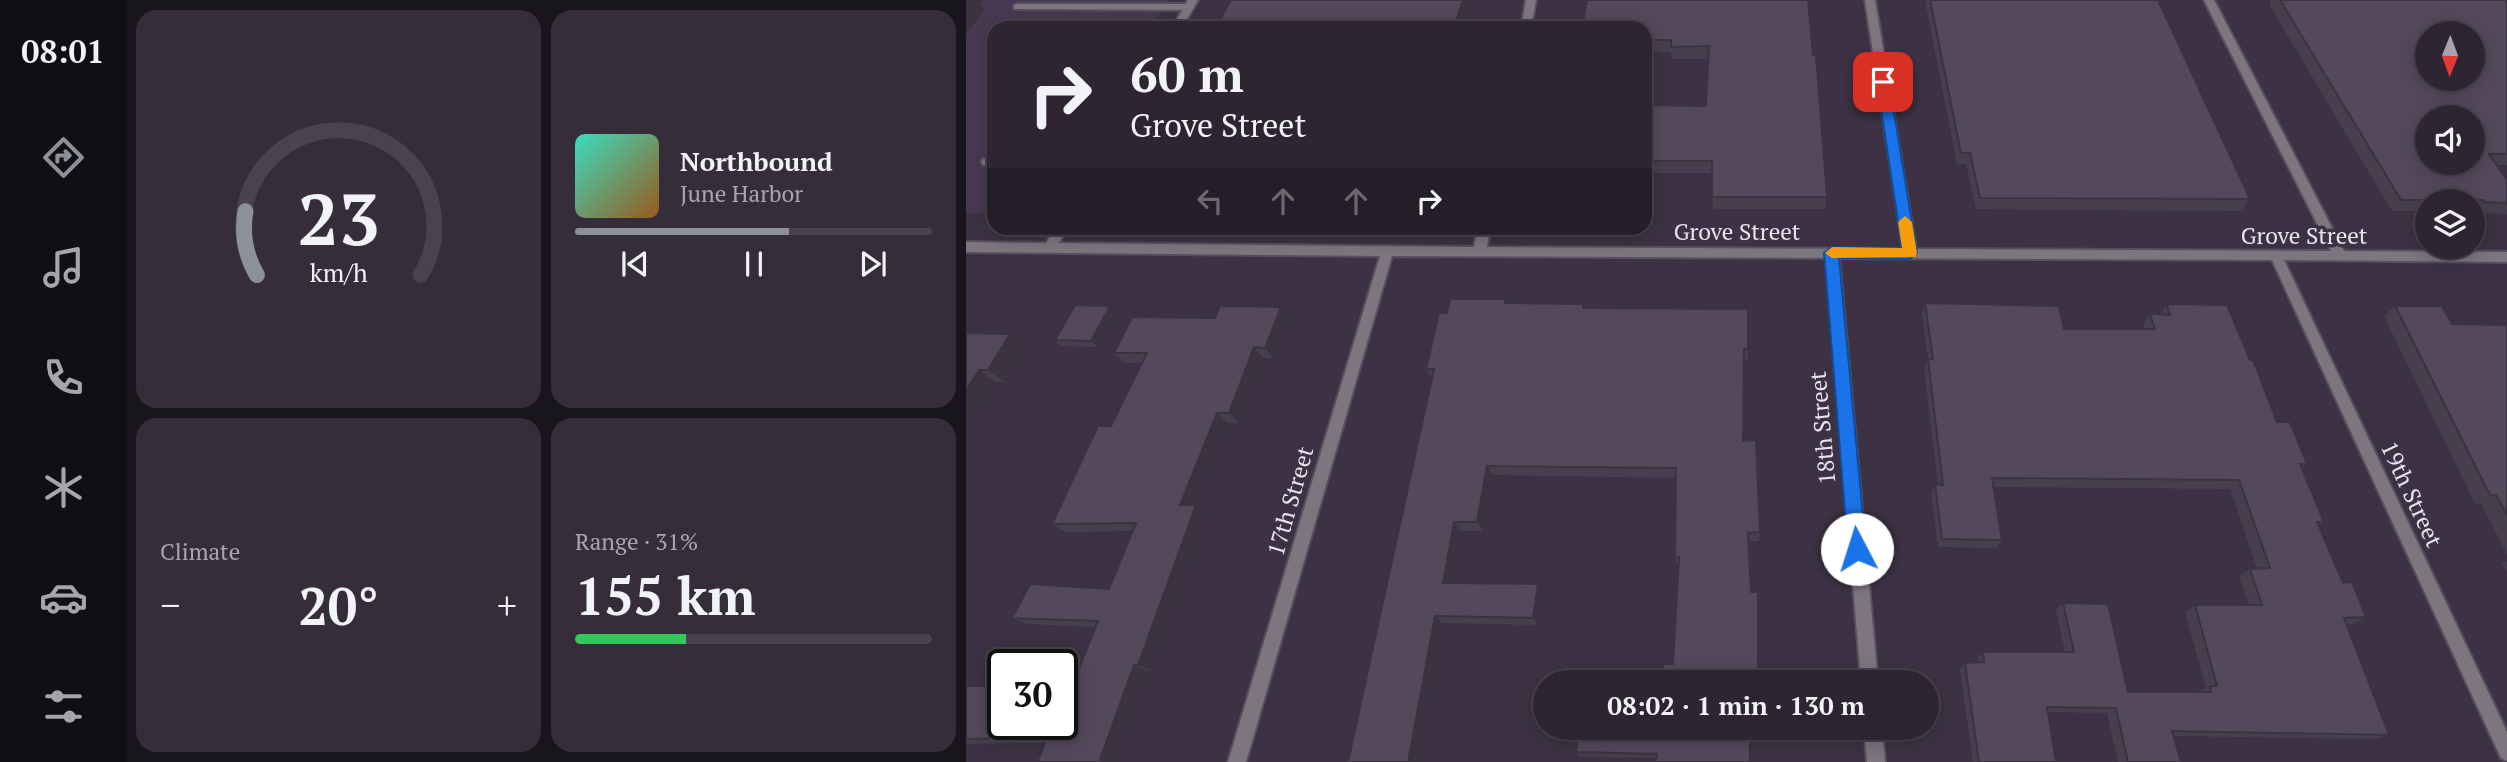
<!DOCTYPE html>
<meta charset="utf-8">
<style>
:root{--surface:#2d2632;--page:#352e3a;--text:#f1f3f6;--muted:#a7a5ac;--line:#48434d;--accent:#8c9099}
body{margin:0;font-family:"PT Serif",serif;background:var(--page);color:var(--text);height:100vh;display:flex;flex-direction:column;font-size:26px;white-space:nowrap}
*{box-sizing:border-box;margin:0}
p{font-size:23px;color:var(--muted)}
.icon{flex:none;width:38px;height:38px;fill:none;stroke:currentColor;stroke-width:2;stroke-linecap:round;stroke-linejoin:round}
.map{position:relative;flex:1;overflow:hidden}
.details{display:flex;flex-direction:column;gap:10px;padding:10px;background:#19151c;width:840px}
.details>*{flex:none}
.banner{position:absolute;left:21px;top:21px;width:665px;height:214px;border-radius:21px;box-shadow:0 4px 18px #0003,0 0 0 2px var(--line);background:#2d2632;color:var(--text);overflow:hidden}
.needle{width:46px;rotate:181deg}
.tools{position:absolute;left:1449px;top:21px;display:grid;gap:14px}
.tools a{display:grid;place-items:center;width:70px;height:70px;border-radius:50%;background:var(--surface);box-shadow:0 4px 18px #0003,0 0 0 2px var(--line);font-size:35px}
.speed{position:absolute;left:21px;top:649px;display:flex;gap:14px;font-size:35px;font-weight:700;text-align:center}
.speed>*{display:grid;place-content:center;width:91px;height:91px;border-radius:50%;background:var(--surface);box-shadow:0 4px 18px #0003,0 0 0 2px var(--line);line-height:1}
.speed .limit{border:4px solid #111;border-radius:10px;background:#fff;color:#111}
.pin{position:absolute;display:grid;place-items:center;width:60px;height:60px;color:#fff;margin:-30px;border-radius:14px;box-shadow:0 4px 10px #0006}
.me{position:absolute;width:77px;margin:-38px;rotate:355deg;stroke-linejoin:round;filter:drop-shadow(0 0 5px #0008)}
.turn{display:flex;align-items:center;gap:24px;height:147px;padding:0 28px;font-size:32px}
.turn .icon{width:91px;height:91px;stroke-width:2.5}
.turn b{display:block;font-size:49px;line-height:60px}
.lanes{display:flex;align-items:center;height:66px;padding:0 28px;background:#0003;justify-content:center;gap:35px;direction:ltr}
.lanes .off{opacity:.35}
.big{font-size:52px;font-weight:700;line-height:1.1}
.details .tile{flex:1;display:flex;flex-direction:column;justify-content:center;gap:10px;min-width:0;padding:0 24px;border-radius:21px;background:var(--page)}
.details .dial{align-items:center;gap:0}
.dial svg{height:182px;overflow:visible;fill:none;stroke:var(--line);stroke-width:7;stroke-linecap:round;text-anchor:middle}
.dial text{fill:var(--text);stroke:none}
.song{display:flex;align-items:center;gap:21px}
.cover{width:84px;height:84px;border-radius:10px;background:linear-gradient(135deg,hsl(170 70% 55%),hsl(30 70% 35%))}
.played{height:7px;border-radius:4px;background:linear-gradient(90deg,var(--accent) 60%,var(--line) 60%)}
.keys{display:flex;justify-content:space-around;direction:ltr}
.heat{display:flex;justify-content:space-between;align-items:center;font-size:38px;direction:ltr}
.charge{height:10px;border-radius:5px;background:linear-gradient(90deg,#34c759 31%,var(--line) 0)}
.details .tiles{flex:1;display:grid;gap:10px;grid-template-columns:repeat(2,1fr)}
.trip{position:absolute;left:567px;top:670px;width:406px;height:70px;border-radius:35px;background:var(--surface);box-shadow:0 4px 18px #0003,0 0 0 2px var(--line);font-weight:700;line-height:70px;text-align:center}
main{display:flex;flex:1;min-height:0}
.dock{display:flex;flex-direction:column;width:126px;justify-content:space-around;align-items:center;background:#120f14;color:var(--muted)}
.dock .icon{width:49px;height:49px}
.dock .selected{color:var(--accent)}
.dock b{font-size:32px;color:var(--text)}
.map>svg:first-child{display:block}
.built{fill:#47394f}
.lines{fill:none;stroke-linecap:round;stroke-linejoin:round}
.lane-casing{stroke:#584e5e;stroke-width:4}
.street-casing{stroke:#584e5e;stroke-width:4}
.lane{fill:#7c767f;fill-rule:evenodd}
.street{fill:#7c767f;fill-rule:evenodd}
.wall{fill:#483f4e}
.shaded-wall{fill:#3b3340}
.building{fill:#54495b;stroke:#3b3340;stroke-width:2;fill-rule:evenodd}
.route{fill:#1a73e8;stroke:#114b97;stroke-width:2}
.slow{fill:#f59e0b}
.labels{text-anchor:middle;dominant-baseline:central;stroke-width:7;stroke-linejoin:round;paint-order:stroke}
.street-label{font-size:23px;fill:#e9e3ee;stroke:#3c3243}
</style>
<main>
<nav class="dock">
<b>08:01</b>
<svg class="icon selected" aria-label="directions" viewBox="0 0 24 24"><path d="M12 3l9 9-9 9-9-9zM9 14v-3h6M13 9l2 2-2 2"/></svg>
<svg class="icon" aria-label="music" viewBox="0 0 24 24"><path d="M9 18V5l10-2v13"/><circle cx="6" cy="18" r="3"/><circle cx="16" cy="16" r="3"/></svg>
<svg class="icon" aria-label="phone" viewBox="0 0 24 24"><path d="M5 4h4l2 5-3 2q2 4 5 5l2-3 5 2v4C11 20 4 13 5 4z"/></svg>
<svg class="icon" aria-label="climate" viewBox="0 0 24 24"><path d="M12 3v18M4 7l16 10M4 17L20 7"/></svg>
<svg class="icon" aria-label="car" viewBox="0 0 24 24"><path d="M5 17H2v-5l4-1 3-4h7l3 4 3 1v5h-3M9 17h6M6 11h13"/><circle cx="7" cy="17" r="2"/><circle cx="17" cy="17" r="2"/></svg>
<svg class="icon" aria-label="filters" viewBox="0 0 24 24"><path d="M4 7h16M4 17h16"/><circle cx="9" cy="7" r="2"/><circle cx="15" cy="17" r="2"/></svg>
</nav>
<section class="details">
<div class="tiles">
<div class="tile dial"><svg viewBox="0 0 100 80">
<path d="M14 69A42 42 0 1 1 86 69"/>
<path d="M14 69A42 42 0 0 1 9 41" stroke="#8c9099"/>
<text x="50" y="56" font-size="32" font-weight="700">23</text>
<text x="50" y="72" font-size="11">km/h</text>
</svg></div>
<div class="tile">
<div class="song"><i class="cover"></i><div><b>Northbound</b><p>June Harbor</p></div></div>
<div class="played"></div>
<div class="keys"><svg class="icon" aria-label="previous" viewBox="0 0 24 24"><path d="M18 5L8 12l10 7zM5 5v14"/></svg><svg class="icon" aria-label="pause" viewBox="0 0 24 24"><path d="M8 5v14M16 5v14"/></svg><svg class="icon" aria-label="next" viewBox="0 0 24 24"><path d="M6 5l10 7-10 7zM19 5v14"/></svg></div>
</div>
<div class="tile"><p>Climate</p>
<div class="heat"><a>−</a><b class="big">20°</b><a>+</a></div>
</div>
<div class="tile"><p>Range · 31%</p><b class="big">155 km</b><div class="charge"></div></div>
</div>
</section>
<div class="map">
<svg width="1541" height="762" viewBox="0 0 1541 762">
<rect width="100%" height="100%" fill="#3c3243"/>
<path class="built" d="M0,0H202L185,28H28V213H0Z"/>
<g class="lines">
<g class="lane-casing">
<g id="lane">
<path d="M52,4H223L228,7L223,10L48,9V5Z"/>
<path d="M28,158V166L17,165L15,162L17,159Z"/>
</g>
</g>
<g class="street-casing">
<g id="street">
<path d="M222,0H232L216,28H206Z"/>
<path d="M560,0H570L565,28H555Z"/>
<path d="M899,0H909L950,249L1365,251L1238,0H1248L1378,251L1541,252V262L1318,260L1541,732V761L1535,758L1306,260L873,258L912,682H895L860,258L426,256L280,762H262L414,256L0,252V242L80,243L89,228H101L93,243L508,247L512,228H524L521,247L937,249Z"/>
<path d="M898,728H916L919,762H901Z"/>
</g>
</g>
<use href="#lane" class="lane"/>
<use href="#street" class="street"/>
</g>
<g class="wall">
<path d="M799,0L861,197L859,209H747L746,173H679V105L740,106L743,59H706L705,52H679V28Z"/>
<path d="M959,0H1192L1284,199L1276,211L1010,209L1000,164H991Z"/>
<path d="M1303,0H1541V165H1531L1541,180V214L1507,213V201H1461V211H1426L1304,6L1305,4Z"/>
<path d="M540,299L542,303L618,308L782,349V360H778L777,441L794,532L793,541H783L707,664L712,565H710L709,557L710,478L527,475L517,531H494L485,583L576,592L572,625L476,623L451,762L466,380L460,369L481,313Z"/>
<path d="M959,303L1098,329H1178L1177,325L1184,314L1194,315L1200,304L1284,360L1311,422L1341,464L1336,468L1358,522L1352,526L1377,583L1400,617L1387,624H1380L1423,735L1408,739L1208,736L1215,762H1152L1141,713L1082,712L1090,762H1007L994,669L999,663L1012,662V658L1017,652H1099L1090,610L1097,603L1162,692H1233V691L1240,688L1219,612L1229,605H1283L1273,576L1284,569H1291L1264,489L1027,487L1036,540L1030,548L972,547L965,493L969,484H972L958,369L962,359L956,314Z"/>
<path d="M1429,306L1486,324L1541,325V554L1515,504H1509L1418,316Z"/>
<path d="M315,307L323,318L307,358H297L272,423H261L228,505H230L240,513L185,671H181L149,762H71L79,743L0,744V686H106L130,627L61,624L46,618L143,589L167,531L100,532L86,524L145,426L176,363H159L148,353L249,318Z"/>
<path d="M150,312L132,347L96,346L89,340Z"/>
<path d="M0,333L44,334L59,346L38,382H29L0,431Z"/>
<path d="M1541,561V572L1536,563Z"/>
<path d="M613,728H792L791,731H784L691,758L614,757L610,752Z"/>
</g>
<g class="shaded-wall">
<path d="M0,0H17L14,4L19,10L0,34Z"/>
<path d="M497,0H503L496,28H488Z"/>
<path d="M144,306L150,312L132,347L125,341Z"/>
<path d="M315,307L323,318L307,358L299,348Z"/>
<path d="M44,334L59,346L38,382L22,370Z"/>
<path d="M288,347L297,358L272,423L263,413Z"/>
<path d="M13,370L29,382L0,431V391Z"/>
<path d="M251,413L261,423L225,513L214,505Z"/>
<path d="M521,466L527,475L517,531L511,522Z"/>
<path d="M230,505L240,513L185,671L172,665Z"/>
<path d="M488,522L494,531L484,590L477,583Z"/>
<path d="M572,584L576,592L572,625L567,618Z"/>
<path d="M469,616L476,623L451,762H442Z"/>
<path d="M168,665L181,671L149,762H133Z"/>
</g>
<g class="building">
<path d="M265,0H497L488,28H249Z"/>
<path d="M621,0H842L847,55H850L861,197H746V161H679V105L740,106L743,46L705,47V40H679V28H616Z"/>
<path d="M964,0H1192L1284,199L1014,198L1004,153H995Z"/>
<path d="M1314,0H1541V154H1523L1541,180V203L1518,202L1517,200H1435ZM1461,33H1507V79H1461ZM1461,117H1507V163H1461Z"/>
<path d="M484,299H540L539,303L617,304V308L782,309V349H778L777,441L790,440L794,532L782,533L785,592H792V682H696L697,664H707L713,557H709L710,468L521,466L511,522H488L477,583L572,584L567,618L469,616L442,762H382L468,369H460L473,313H481Z"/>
<path d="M959,303L1093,306L1098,329H1189L1184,314L1204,315L1200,304L1261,305L1284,360H1287L1311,422H1324L1341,464H1334L1358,522H1351L1377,583L1386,582L1400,617L1378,618L1423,735L1206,731L1215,762H1162L1150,708L1081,707L1090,762H1013L999,663L1018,662L1017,652H1108L1097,603L1142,604L1162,692H1245L1244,686H1251L1229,605H1296L1284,569L1304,568L1273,480L1026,478L1036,540L976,539L969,484L977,485L962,359H967Z"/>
<path d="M109,305L144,306L125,341L89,340Z"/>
<path d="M254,306L315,307L299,348L288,347L263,413H251L214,505H230L172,665H168L133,762H71L81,738L0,739V686H37V724H96V686H106L132,621L46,618L64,584L143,589L170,523L86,524L132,426H145L181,353H148L166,317L249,318Z"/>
<path d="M1429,306H1476L1486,324L1541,325V515L1530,495H1524Z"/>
<path d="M0,333L44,334L22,370H13L0,391Z"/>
<path d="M613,728H784V762H690L691,754L610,752Z"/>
</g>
<path class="route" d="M917,78L923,82L951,253L944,259L873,258L900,549L898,555L891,558L885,555L882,549L858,253L866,247L936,248L911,82Z"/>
<path class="slow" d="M939,216L946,222L951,253L949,257L866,258L859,253L866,247L936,248L932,222Z"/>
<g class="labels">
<g class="street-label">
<text x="771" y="231">Grove Street</text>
<text x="1338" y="235">Grove Street</text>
<text transform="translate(856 428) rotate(-95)">18th Street</text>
<text transform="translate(1446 494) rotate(65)">19th Street</text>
<text transform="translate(324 501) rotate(-74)">17th Street</text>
</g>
</g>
</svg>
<div class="tools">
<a><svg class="needle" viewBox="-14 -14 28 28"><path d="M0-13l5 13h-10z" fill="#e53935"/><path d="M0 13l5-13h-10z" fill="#a7a5ac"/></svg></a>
<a><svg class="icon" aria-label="sound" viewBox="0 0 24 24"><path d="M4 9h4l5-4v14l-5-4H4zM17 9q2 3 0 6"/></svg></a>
<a><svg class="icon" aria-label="layers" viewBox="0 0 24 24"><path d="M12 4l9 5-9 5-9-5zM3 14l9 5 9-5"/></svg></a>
</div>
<div class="speed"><div class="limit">30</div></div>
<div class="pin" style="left:917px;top:82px;background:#d93025"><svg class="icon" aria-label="arrive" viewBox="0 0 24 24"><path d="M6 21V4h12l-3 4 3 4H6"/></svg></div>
<svg class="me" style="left:891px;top:549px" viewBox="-20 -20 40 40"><circle r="19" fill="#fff"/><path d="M0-13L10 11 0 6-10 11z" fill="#1a73e8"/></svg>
<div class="trip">08:02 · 1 min · 130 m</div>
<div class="banner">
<div class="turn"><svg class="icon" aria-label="right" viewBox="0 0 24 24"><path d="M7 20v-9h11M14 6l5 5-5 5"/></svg><div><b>60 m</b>Grove Street</div></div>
<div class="lanes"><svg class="icon off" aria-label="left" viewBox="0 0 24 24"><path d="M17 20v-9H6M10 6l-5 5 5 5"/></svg><svg class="icon off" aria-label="ahead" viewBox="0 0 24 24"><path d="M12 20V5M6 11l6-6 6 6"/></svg><svg class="icon off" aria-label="ahead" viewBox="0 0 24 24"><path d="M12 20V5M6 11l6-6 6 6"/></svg><svg class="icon" aria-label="right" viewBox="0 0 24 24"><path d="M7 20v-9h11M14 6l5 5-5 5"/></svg></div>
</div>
</div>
</main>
